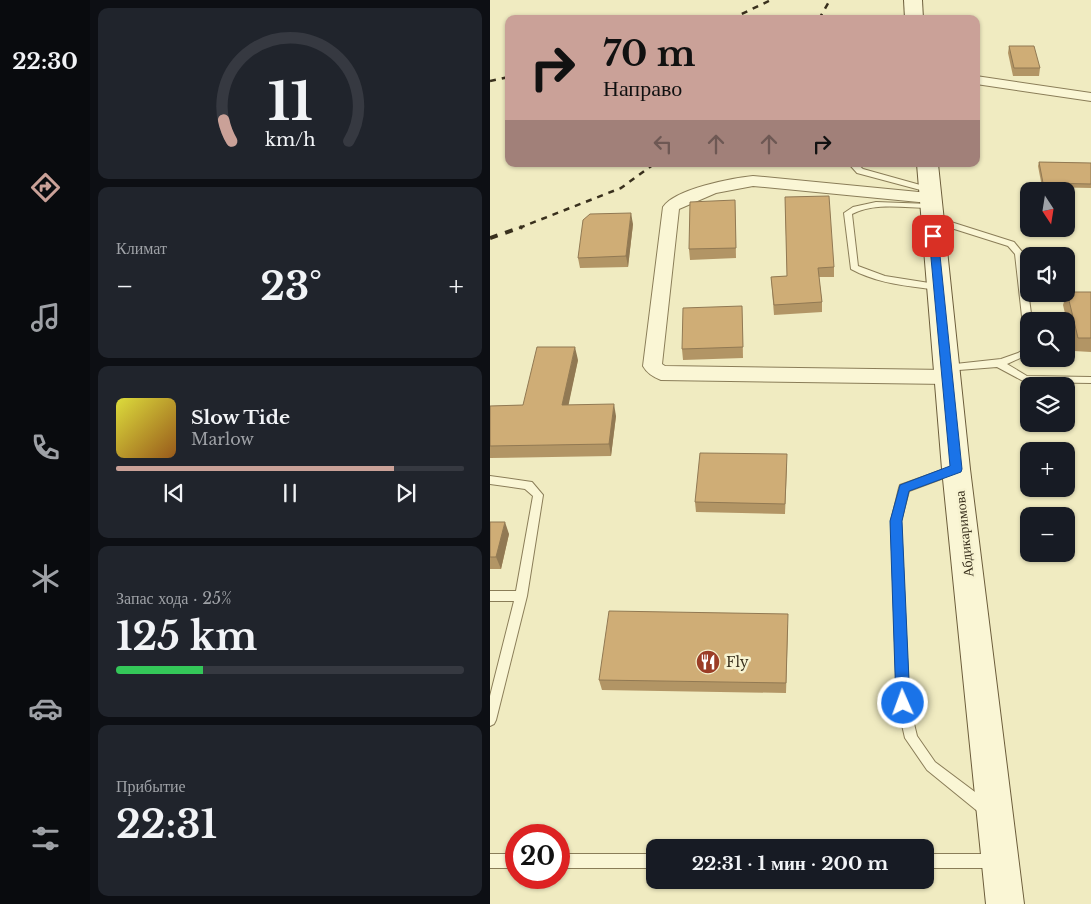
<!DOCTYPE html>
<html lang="ru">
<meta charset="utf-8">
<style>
:root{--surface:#171b24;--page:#20242c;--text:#f1f3f6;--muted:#9ea1a6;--line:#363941;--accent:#caa198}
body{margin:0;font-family:"Libre Baskerville",serif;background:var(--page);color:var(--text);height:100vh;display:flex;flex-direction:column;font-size:19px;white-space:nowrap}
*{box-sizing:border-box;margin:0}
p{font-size:16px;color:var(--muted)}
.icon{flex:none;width:28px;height:28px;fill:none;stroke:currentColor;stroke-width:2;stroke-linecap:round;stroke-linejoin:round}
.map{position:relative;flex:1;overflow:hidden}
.sheet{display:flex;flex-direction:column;gap:8px;padding:8px;background:#0d0f14;width:400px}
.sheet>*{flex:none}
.top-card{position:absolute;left:15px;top:15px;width:475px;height:152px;border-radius:10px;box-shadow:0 1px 4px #0004;background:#caa198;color:#111;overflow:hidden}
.needle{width:32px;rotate:168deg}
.tools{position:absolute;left:530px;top:182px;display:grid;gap:10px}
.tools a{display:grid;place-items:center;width:55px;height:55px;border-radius:10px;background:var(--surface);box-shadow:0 1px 4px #0004;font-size:25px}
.speed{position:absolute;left:15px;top:824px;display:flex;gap:10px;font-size:25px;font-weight:700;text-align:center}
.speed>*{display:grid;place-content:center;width:65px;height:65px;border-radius:50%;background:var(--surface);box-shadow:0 1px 4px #0004;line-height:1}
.speed .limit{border:8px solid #d22;background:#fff;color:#111}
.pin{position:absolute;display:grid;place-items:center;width:42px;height:42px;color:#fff;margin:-21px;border-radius:10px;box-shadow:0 2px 8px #0006}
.me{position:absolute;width:55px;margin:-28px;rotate:358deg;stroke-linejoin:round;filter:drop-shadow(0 0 4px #0008)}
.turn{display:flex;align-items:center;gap:18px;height:105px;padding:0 15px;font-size:22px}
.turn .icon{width:65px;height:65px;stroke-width:2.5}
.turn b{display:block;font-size:35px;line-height:42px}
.lanes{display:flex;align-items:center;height:48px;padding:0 15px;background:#0003;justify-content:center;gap:25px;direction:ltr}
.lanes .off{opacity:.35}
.big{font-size:38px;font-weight:800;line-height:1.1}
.sheet .widget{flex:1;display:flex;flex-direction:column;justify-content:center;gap:8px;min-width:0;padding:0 18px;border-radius:10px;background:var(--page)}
.sheet .dial{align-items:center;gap:0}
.dial svg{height:130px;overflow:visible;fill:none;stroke:var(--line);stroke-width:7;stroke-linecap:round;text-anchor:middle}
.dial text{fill:var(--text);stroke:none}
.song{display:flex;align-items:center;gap:15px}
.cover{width:60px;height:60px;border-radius:8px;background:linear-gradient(135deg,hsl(60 70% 55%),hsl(30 70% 35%))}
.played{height:5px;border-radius:2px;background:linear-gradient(90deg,var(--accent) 80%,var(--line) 80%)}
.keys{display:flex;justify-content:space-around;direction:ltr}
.heat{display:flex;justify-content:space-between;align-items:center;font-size:28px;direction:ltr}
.charge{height:8px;border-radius:4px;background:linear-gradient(90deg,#34c759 25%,var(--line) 0)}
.trip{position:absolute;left:156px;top:839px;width:288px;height:50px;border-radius:10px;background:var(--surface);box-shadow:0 1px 4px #0004;font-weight:800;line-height:50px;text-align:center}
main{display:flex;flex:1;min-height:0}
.menu{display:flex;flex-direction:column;width:90px;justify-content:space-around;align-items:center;background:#090b0e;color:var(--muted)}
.menu .icon{width:35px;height:35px}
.menu .active{color:var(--accent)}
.menu b{font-size:22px;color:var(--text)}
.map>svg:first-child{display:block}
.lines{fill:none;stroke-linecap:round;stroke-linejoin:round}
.lane-casing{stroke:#8a7d58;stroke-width:2}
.street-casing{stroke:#8a7d58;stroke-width:2}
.secondary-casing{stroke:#6c5d3b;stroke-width:2}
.lane{fill:#faf6d5;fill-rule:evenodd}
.street{fill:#faf6d5;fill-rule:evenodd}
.secondary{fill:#faf6d5;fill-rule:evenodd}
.rail-far1{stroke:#39301d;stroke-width:2.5;stroke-dasharray:6 6;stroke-linecap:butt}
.rail{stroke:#39301d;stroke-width:4;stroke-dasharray:8 8;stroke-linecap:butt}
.wall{fill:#b29565}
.shaded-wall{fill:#917953}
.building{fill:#cfad76;stroke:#917953}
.route{fill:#1a73e8;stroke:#114b97}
.labels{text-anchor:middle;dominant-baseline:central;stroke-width:5;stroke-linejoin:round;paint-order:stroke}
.street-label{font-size:14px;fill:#39301d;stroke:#f7f3d1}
.poi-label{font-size:14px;fill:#39301d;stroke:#f7f3d1;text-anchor:start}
</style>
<main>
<nav class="menu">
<b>22:30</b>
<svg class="icon active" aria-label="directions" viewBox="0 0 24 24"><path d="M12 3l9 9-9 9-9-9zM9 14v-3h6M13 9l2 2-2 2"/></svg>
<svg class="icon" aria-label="music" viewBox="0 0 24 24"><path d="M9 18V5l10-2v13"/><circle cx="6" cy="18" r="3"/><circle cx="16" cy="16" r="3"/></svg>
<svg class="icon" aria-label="phone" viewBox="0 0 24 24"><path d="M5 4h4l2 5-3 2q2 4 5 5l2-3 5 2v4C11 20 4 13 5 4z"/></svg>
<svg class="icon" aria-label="climate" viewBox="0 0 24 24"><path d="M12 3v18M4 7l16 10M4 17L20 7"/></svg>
<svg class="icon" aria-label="car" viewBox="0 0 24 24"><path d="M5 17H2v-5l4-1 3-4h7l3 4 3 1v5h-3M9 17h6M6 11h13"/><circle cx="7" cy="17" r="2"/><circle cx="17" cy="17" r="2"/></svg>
<svg class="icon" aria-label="filters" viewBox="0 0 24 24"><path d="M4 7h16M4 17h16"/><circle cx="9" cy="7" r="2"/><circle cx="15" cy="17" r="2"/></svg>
</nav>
<section class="sheet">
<div class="widget dial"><svg viewBox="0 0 100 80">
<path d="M14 69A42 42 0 1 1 86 69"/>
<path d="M14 69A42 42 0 0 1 9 56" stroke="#caa198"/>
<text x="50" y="56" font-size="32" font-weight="700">11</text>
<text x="50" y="72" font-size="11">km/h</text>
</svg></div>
<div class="widget"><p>Климат</p>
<div class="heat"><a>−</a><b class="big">23°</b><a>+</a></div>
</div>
<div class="widget">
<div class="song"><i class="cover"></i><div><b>Slow Tide</b><p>Marlow</p></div></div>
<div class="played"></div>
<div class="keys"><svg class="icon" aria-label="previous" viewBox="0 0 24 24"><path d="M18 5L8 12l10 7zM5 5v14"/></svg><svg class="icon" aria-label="pause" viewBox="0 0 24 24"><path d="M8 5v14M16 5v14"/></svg><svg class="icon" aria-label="next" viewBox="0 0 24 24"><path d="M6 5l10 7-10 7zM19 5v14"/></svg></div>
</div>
<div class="widget"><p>Запас хода · 25%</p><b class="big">125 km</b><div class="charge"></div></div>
<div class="widget"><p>Прибытие</p><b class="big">22:31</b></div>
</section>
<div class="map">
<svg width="601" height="904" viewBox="0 0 601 904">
<rect width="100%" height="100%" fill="#f0ebc1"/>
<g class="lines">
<g class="lane-casing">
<g id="lane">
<path d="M359,164H367L373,169L441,188L442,190L438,192L367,173Z"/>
<path d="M386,202L440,204L444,206L440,208C415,208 386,202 362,214L368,266L395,276L452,285L453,287L452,289C446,290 439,289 433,288C407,285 383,281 361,269L354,213L363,207Z"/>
<path d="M442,216L524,242L533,253L542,321H539V337L534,334L525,254L518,246L439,221L438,219Z"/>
<path d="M539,346V354L517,364L537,376L601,377V383L535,382L507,367L456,371L451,368L456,365L511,359L528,353Z"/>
<path d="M466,465L470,466L471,469L470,472L419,491L411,521L419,703L427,736L445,762L501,804L502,809L501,814L496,815L491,814L437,770L415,738L407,703L401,521L409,488L410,485Z"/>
<path d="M0,476L42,482L53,495L37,596L6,720L4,724L0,726V696L24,601H0V591H26L43,496L35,489L0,484Z"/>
<rect x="0" y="854" width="26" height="14"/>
<rect x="69" y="854" width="96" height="14"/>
<path d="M435,854H503L508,856L510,861L508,866L503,868H435Z"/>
</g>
</g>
<g class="street-casing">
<g id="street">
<path d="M486,76L601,93V101L486,84Z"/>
<path d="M263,176L439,193L445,195L447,198L445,201L439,203L263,186L226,193L189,209L172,364L175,366L457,370L464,372L466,377L464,382L457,384L171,380C163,377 157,373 153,366L173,207C185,189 242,178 263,176Z"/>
</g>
</g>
<g class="secondary-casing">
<g id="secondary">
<path d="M414,0H432L433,19H415Z"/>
<path d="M427,164H448L480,469L534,904H496L452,469Z"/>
</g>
</g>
<use href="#lane" class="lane"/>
<use href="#street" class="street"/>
<use href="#secondary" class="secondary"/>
<g class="rail-far1">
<path d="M241,19L281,0"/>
<path d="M329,19L340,0"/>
<path d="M0,81L19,77"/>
<path d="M29,228L131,188L164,164"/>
</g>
<path class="rail" d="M0,238L32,227"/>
</g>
<g class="wall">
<path d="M519,46L550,68L549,76H523L518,53Z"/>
<path d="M549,162L601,163V188L552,187L548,166Z"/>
<path d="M295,197L344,267V277H329L332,302V312L284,315L281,277L297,276Z"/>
<path d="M245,200L246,258L200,260L199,249Z"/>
<path d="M143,224L138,267L90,268L88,258Z"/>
<path d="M577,292H601V352L584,351L573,305Z"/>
<path d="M252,306L253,358L193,360L192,349Z"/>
<path d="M88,360L78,405L126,416L121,456L0,458V406L33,405Z"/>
<path d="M297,464L295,514L206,512L205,502Z"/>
<path d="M0,522L19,534L11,569H0Z"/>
<path d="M298,625L296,693L112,690L109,680Z"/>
</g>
<g class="shaded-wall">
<path d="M141,213L143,224L138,267L136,256Z"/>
<path d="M85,347L88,360L76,417L72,405Z"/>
<path d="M124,404L126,416L121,456L119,444Z"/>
<path d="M15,522L19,534L11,569L6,557Z"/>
</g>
<g class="building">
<path d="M519,46H544L550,68H524Z"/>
<path d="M549,162L601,163V184L553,183Z"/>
<path d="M339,196L344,267L328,268L332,302L284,305L281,277L297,276L295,197Z"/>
<path d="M245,200L246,248L199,249L200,202Z"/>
<path d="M141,213L136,256L88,258L93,220L100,214Z"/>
<path d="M577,292H601V338H588Z"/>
<path d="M252,306L253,347L192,349L193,308Z"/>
<path d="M47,347H85L72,405L124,404L119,444L0,446V406L33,405Z"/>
<path d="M210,453L297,454L295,504L205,502Z"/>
<path d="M0,522H15L6,557H0Z"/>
<path d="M119,611L298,614L296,683L109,680Z"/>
</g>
<path class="route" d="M443,233L448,236L472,469L471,472L419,491L412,521L420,703L418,708L413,710L408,708L406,703L400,521L410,485L460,466L439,236Z"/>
<defs>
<g id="restaurant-disc" transform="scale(1.25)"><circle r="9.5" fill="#9b3d26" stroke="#f7f3d1"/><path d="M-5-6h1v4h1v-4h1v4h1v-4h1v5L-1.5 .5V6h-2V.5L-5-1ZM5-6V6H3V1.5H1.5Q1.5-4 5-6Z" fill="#fff"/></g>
</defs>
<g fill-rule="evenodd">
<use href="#restaurant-disc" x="218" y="662"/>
</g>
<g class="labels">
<g class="street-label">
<text transform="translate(474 534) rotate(-96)">Абдикаримова</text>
</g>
<g class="poi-label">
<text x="236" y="662">Fly</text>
</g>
</g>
</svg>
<div class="tools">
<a><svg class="needle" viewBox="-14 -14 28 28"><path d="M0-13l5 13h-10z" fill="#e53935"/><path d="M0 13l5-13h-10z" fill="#9ea1a6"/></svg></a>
<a><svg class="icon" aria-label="sound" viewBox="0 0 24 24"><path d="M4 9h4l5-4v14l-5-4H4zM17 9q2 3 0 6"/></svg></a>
<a><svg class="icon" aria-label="search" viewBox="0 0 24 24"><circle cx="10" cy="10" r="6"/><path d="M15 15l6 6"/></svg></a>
<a><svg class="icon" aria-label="layers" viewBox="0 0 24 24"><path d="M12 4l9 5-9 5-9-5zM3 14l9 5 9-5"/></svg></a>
<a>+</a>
<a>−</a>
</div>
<div class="speed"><div class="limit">20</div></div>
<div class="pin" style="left:443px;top:236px;background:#d93025"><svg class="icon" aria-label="arrive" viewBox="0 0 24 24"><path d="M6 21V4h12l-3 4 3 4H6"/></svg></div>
<svg class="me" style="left:413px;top:703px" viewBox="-20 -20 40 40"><circle r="17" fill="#1a73e8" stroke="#fff" stroke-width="3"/><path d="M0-11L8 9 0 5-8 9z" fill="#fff"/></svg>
<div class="trip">22:31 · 1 мин · 200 m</div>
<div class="top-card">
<div class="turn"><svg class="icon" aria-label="right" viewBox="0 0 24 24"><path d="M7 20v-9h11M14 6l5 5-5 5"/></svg><div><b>70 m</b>Направо</div></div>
<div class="lanes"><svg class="icon off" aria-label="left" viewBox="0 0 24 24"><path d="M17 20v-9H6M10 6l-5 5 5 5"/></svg><svg class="icon off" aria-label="ahead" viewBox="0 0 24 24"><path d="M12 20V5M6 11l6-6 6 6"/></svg><svg class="icon off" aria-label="ahead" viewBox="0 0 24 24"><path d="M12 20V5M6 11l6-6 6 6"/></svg><svg class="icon" aria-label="right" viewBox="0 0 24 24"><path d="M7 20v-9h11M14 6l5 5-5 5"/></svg></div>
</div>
</div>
</main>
